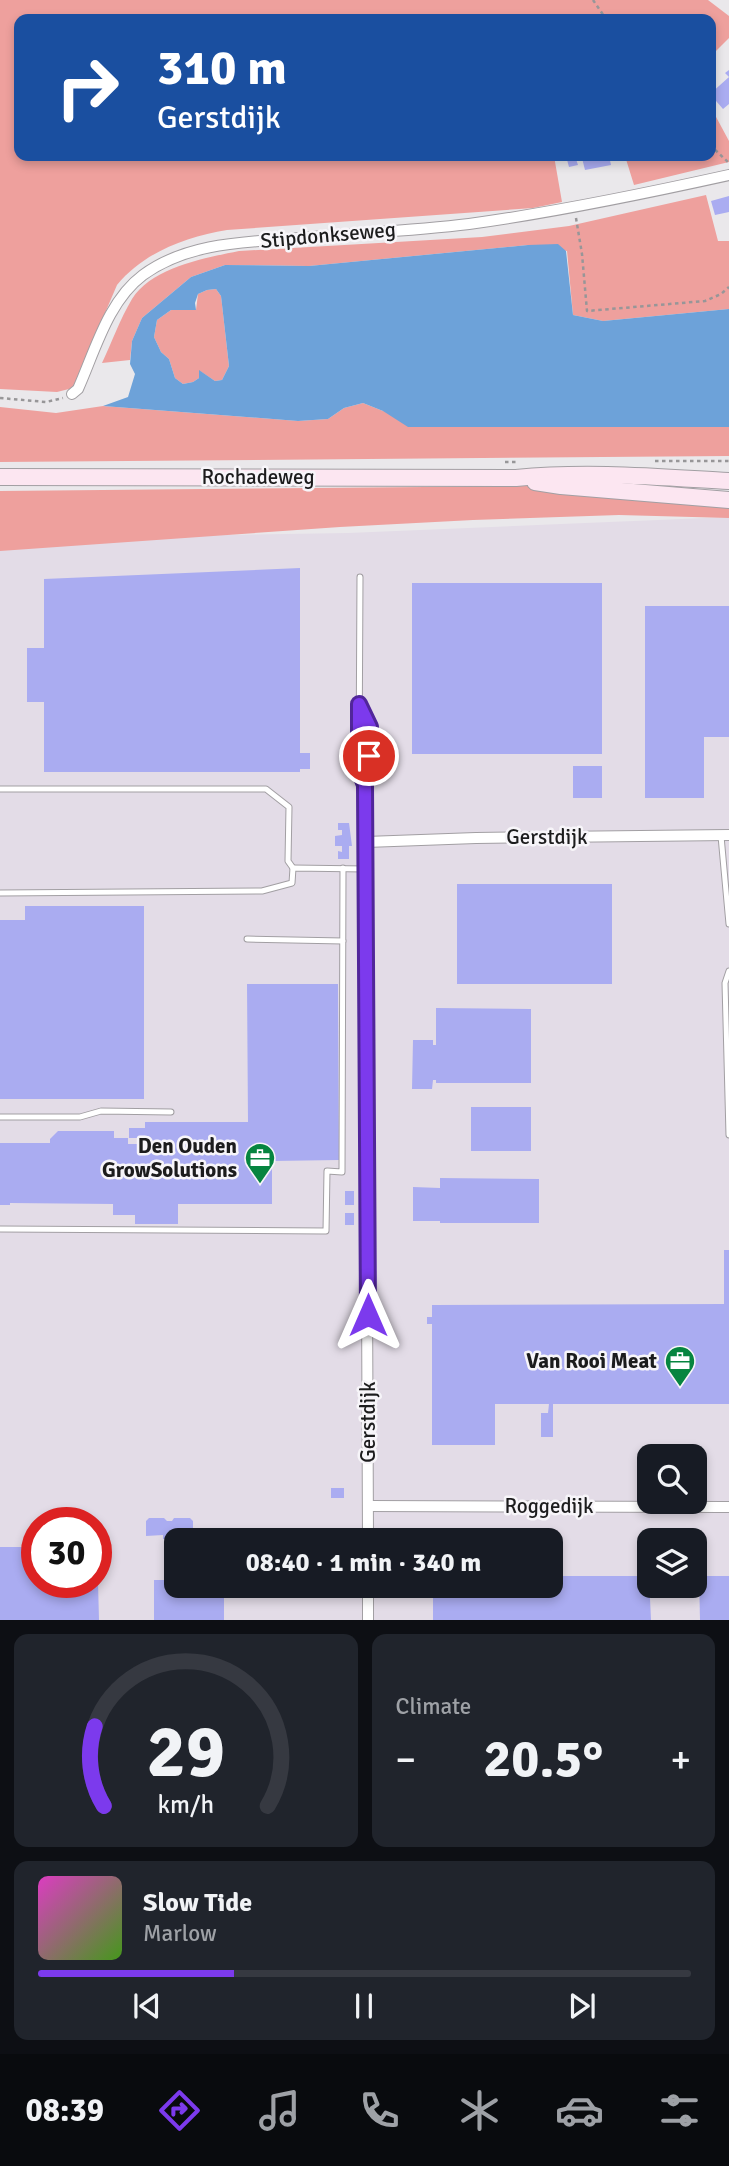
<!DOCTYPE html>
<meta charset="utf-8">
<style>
:root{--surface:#171b24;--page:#20242c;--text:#f1f3f6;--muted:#9ea1a6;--line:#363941;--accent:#7c3aed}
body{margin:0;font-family:Signika,sans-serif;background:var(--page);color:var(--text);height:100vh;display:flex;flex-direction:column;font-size:26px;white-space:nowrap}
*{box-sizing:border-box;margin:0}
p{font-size:23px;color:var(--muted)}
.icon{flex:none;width:38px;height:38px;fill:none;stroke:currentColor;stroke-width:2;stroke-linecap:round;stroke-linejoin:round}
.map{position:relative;height:1620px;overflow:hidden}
.sheet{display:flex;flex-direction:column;gap:14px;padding:14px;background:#0d0f14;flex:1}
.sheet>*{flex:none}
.banner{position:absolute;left:14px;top:14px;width:702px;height:147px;border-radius:14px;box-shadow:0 4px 10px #0003;background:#1a4fa0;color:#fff;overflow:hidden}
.fabs{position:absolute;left:637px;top:1444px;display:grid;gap:14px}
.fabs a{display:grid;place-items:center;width:70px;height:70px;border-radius:14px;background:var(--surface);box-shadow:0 4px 10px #0003;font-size:35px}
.speed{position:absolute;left:21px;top:1507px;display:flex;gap:14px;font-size:35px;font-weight:700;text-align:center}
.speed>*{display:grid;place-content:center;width:91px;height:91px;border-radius:50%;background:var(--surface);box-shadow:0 4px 10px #0003;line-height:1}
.speed .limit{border:10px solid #d22;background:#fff;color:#111}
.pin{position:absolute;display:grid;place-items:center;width:60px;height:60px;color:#fff;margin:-30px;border:4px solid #fff;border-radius:50%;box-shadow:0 2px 7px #0007}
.me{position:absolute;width:77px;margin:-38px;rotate:0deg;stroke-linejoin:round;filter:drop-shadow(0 0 5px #0008)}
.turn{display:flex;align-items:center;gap:24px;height:147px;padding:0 28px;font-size:32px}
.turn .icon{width:91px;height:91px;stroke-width:2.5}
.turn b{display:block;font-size:49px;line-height:60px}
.big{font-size:52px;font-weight:700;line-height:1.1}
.sheet .tile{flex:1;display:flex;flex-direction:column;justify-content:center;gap:10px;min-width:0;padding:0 24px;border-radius:14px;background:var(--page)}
.sheet .dial{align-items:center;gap:0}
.dial svg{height:182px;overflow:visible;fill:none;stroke:var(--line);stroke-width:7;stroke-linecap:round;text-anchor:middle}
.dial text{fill:var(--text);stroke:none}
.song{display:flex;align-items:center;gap:21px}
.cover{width:84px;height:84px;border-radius:10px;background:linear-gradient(135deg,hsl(310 70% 55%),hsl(100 70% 35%))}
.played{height:7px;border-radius:4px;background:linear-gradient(90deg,var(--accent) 30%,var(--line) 30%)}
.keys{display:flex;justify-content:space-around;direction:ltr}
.heat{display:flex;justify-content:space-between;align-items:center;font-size:38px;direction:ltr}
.sheet .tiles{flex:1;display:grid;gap:14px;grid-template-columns:1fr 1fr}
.tile:last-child{grid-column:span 2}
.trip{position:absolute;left:164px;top:1528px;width:399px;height:70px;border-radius:14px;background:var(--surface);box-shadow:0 4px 10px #0003;font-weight:700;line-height:70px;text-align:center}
.tab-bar{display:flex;height:112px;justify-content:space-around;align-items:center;background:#090b0e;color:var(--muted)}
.tab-bar .icon{width:49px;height:49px}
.tab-bar .on{color:var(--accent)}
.tab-bar b{font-size:32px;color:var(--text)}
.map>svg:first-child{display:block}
.built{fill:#e3dce7;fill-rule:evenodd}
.green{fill:#eea09d}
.water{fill:#6da2d9;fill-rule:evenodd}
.building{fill:#aaacf1}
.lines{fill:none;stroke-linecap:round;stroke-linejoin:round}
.service-casing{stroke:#a29fa3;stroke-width:7}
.minor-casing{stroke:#a29fa3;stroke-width:12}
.secondary-casing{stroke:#a29fa3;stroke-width:18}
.path{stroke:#979698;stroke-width:2.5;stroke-dasharray:3.5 3.5;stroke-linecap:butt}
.service{stroke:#fff;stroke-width:5}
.minor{stroke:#fff;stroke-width:10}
.secondary{stroke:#fce6f1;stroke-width:16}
.route-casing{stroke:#51269a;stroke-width:18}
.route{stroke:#7c3aed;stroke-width:12}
.labels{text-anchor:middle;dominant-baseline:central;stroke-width:5;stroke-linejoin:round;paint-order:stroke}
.street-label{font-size:21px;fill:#1c1c1d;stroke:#f7f5f9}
.poi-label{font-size:21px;font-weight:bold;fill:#1c1c1d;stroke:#f7f5f9;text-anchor:end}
</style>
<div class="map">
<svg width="729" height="1620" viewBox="0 0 729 1620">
<rect width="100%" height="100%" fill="#eae8eb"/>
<path class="built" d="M729,517V1620H0V539L348,533ZM649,1456H695V1502H649ZM37,1522H96V1582H37ZM177,1540H551V1586H177ZM649,1540H695V1586H649Z"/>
<g class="green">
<path d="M0,0H708L729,16V38L711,56L710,19H19V156H554L562,202L533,208L227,230C186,237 144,252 117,285L73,388L57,392L0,389Z"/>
<path d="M715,115L729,141V162L634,185L625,156H710L711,117Z"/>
<path d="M706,195L718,241H729V309L603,321L573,315L567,251L528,245L309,266L225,265L191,277L142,318L132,341L130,360L102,363C112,342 120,319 132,299C152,267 205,258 239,251L482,237L569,226Z"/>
<path d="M216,289L221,296L229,366L222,380L215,381L200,371L199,378L193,382L183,384L175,378L169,359L161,352L154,337L157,320L171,310H196L198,294L207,290Z"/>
<path d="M363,403L383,411L620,426L729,427V456L0,462V407L56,413L103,406L298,421L328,419L344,408Z"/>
<path d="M528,486L729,506V518L619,515L473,520L340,527L0,551V491Z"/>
</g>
<path class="water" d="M558,244L566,251L573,315L603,321L729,309V427H408L383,411L363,403L344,408L328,419L298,421L103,406L128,397L135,374L130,364L132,341L142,318L191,277L225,265L309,266L528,245ZM216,289L221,296L229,366L222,380L215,381L199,370V378L193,382L183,384L175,378L169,359L161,352L154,337L157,320L171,310H196L195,303L198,294L207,290Z"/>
<g class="building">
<path d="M729,70V104L723,109L710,94L729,77L725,73Z"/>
<path d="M566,156H609L611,165L585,170L582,158L576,159L578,165L569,167Z"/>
<path d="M729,196V212L715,215L711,201Z"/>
<path d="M300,568V753H310V769H300V772H44V702H27V648H44V579Z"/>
<rect x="412" y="583" width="190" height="171"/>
<path d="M645,606H729V737H704V798H645Z"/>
<rect x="573" y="766" width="29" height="32"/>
<path d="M338,823H349L352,846H349V859H338V851L342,852V846H335V836L342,835V830H338Z"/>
<rect x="457" y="884" width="155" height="100"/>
<path d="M25,906H144V1099H0V920H25Z"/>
<path d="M247,984H338L339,1160L272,1161V1204H178V1224H135V1215H113V1204L10,1203V1205H0V1143H50V1139L58,1131H114V1138H128V1144H146V1138H129V1128H145V1122H248Z"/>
<path d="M436,1008L531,1009V1083H436V1080H433L432,1089H412L413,1040H433V1045H436Z"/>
<rect x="471" y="1107" width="60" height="44"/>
<path d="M440,1178L539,1179V1223H440V1221H413V1187L440,1188Z"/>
<rect x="345" y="1191" width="9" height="14"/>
<rect x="345" y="1213" width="9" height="12"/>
<path d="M724,1250H729V1404H553V1437H541V1413H548L549,1404H495V1445H432V1324H427V1317H432V1305L724,1304Z"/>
<rect x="331" y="1488" width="13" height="10"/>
<path d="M149,1518H164L167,1521H172L174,1518H190L193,1521V1535H176V1538L163,1539V1535L146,1536V1521Z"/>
<path d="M26,1540H37V1582H98L99,1620H0V1547H26Z"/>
<path d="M551,1576H649L651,1620H433V1586H551Z"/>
<path d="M699,1576H729V1620H700Z"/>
<path d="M154,1580H177V1586H224V1620H154Z"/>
</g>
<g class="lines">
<g class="service-casing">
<g id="service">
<path d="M360,577L359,769L365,785"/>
<path d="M361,707L370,727L369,779"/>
<path d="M0,789H266L289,807L288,861L293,868"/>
<path d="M721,836L729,924"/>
<path d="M0,893L262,891L292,883L293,868L366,869"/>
<path d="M247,939L343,941"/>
<path d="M729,971L725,983L729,1135"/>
<path d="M0,1117H80L101,1111L171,1112"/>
<path d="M0,1229L326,1231L327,1171L342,1172L343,868"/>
</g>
</g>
<g class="minor-casing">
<g id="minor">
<path d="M72,394L78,389C95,351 108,301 143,275C188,242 247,242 300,238C356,233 413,231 469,224C557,212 643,194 729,175"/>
<path d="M365,785L368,1540"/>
<path d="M366,842L476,838L729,835"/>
<path d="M368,1506L729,1507"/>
<path d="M368,1620V1586"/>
</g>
</g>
<g class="secondary-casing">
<g id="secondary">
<path d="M0,477L516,478C587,471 657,477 729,481"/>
<path d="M535,482L561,486L729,500"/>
</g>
</g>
<g class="path">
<path d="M593,0L606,19"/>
<path d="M710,145L729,163"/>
<path d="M576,218L582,254L587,311L705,301L721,294L729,287"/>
<path d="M0,398L46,402L63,398"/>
<path d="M655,461H729"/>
<path d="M505,462H519"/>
</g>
<use href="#service" class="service"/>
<use href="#minor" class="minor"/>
<use href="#secondary" class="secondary"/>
</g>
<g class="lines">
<g class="route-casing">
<path id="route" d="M368,1315L365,785L359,769V704L370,727L369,756"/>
</g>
<use href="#route" class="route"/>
</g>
<defs>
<g id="office-pin" transform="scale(1.575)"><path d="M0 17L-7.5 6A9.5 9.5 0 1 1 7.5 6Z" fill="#068540" stroke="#f7f5f9"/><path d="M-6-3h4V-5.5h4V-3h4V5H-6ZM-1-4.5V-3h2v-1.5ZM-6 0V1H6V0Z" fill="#fff"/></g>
</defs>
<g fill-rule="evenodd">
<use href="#office-pin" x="260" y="1158"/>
<use href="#office-pin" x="680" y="1361"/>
</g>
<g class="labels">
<g class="street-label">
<text transform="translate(328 235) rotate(-5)">Stipdonkseweg</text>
<text x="258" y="477">Rochadeweg</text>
<text x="547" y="837">Gerstdijk</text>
<text transform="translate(368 1422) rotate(-90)">Gerstdijk</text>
<text x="549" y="1506">Roggedijk</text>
</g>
<g class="poi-label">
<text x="237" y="1146">Den Ouden<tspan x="237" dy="24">GrowSolutions</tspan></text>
<text x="657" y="1361">Van Rooi Meat</text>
</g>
</g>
</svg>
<div class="fabs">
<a><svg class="icon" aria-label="search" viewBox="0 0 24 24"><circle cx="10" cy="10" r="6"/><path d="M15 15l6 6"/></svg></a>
<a><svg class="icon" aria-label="layers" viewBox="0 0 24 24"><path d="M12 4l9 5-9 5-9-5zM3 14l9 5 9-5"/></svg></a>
</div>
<div class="speed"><div class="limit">30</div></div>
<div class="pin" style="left:369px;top:756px;background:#d93025"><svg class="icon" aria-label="arrive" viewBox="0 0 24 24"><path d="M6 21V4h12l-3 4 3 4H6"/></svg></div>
<svg class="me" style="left:368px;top:1315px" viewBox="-20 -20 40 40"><path d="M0-17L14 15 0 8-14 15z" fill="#7c3aed" stroke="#fff" stroke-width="4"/></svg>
<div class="trip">08:40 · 1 min · 340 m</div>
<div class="banner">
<div class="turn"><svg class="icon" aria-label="right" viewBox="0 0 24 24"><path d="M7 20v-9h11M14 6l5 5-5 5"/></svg><div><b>310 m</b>Gerstdijk</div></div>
</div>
</div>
<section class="sheet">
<div class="tiles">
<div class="tile dial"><svg viewBox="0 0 100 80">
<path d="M14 69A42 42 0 1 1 86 69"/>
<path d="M14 69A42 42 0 0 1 10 34" stroke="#7c3aed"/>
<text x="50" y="56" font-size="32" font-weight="700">29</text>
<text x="50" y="72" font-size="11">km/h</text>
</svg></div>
<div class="tile"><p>Climate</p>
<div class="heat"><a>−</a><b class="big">20.5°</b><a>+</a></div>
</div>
<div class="tile">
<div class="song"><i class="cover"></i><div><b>Slow Tide</b><p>Marlow</p></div></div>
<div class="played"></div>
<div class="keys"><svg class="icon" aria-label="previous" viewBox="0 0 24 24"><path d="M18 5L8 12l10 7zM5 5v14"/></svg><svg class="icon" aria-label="pause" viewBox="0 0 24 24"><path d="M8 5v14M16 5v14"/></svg><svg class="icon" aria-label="next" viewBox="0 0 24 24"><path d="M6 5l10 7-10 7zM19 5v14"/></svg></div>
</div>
</div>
</section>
<nav class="tab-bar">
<b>08:39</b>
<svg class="icon on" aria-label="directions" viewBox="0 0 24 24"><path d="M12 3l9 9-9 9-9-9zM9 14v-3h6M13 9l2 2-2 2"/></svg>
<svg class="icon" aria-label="music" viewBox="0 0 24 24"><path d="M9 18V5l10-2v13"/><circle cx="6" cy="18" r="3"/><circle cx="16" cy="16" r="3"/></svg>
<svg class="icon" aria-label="phone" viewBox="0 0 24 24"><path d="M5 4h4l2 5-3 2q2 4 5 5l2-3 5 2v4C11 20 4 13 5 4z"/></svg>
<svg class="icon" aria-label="climate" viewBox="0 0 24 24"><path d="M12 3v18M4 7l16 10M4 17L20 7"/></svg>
<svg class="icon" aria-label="car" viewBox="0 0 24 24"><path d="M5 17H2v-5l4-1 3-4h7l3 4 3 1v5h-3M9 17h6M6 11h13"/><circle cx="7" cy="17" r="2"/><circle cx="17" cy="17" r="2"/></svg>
<svg class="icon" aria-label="filters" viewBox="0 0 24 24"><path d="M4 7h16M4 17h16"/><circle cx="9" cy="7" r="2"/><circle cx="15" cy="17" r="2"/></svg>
</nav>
